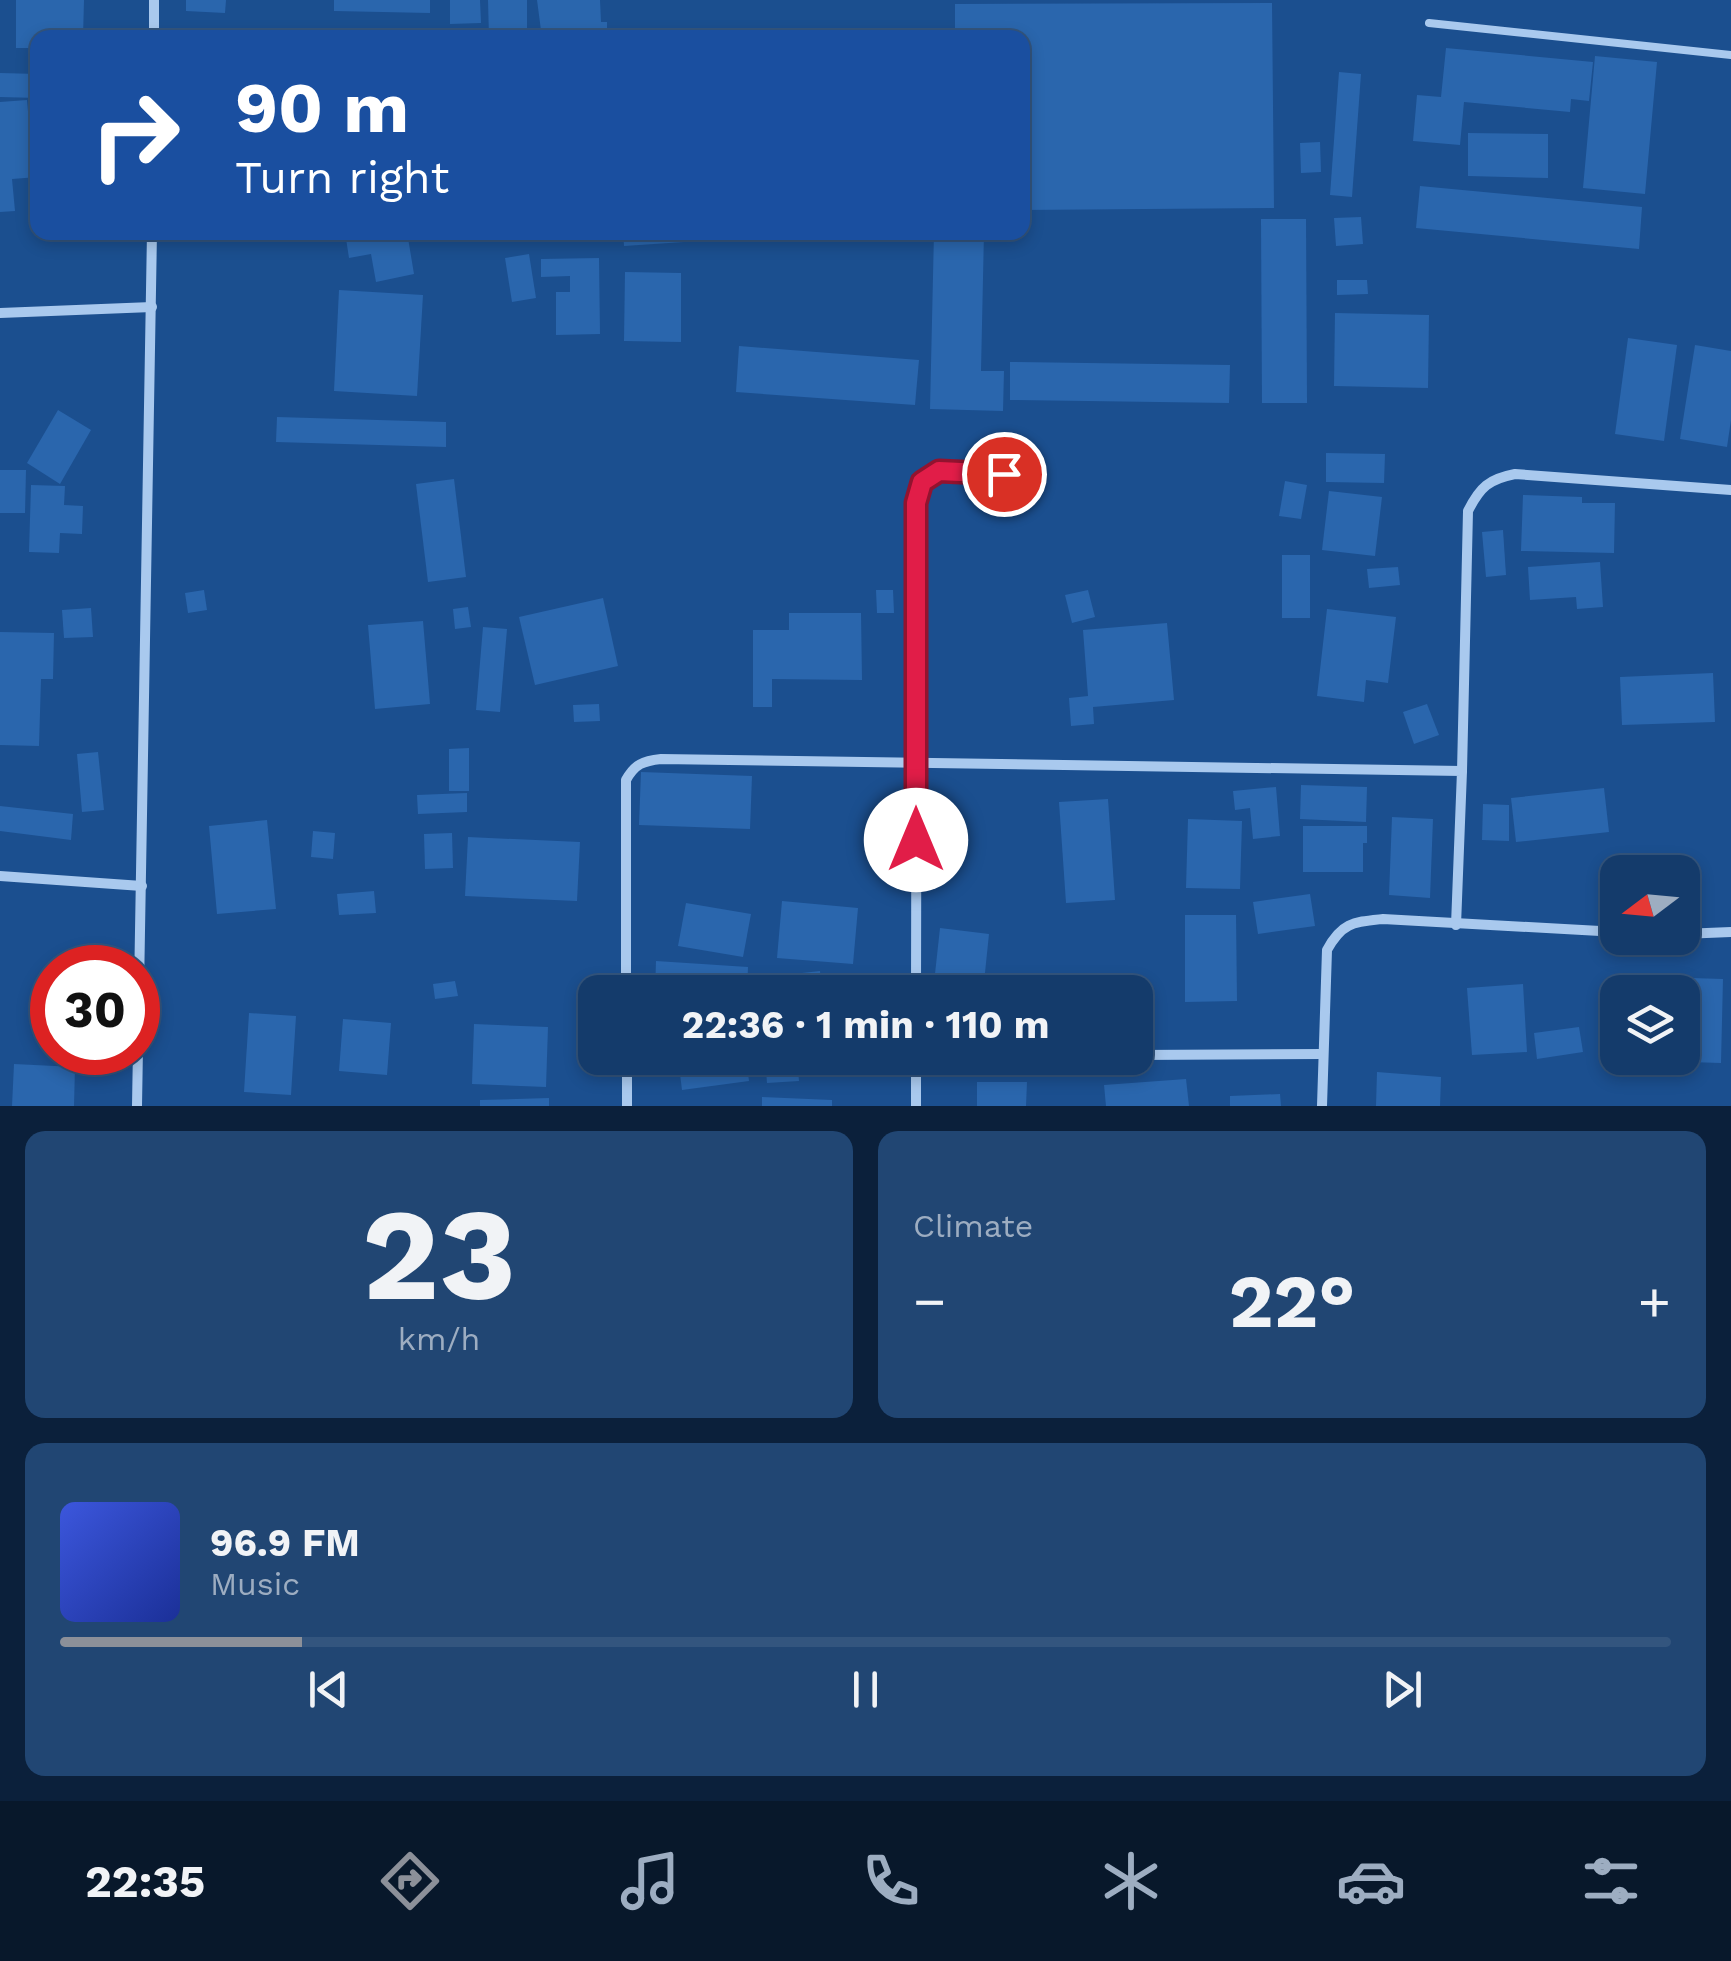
<!DOCTYPE html>
<meta charset="utf-8">
<style>
:root{--surface:#143b6b;--page:#214673;--text:#f1f3f6;--muted:#9dadc1;--line:#33557e;--accent:#8c9099}
body{margin:0;font-family:"Work Sans",sans-serif;background:var(--page);color:var(--text);height:100vh;display:flex;flex-direction:column;font-size:38px;white-space:nowrap}
*{box-sizing:border-box;margin:0}
p{font-size:32px;color:var(--muted)}
.icon{flex:none;width:55px;height:55px;fill:none;stroke:currentColor;stroke-width:2;stroke-linecap:round;stroke-linejoin:round}
.map{position:relative;height:1106px;overflow:hidden}
.side{display:flex;flex-direction:column;gap:25px;padding:25px;background:#0b203b;flex:1}
.side>*{flex:none}
.banner{position:absolute;left:30px;top:30px;width:1000px;height:210px;border-radius:20px;box-shadow:0 5px 15px #0003,0 0 0 2px var(--line);background:#1a4fa0;color:#fff;overflow:hidden}
.needle{width:65px;rotate:254deg}
.controls{position:absolute;left:1600px;top:855px;display:grid;gap:20px}
.controls a{display:grid;place-items:center;width:100px;height:100px;border-radius:20px;background:var(--surface);box-shadow:0 5px 15px #0003,0 0 0 2px var(--line);font-size:50px}
.speed{position:absolute;left:30px;top:945px;display:flex;gap:20px;font-size:50px;font-weight:700;text-align:center}
.speed>*{display:grid;place-content:center;width:130px;height:130px;border-radius:50%;background:var(--surface);box-shadow:0 5px 15px #0003,0 0 0 2px var(--line);line-height:1}
.speed .limit{border:15px solid #d22;background:#fff;color:#111}
.pin{position:absolute;display:grid;place-items:center;width:85px;height:85px;color:#fff;margin:-42px;border:5px solid #fff;border-radius:50%;box-shadow:0 2px 10px #0007}
.me{position:absolute;width:110px;margin:-55px;rotate:0deg;stroke-linejoin:round;filter:drop-shadow(0 0 8px #0008)}
.turn{display:flex;align-items:center;gap:35px;height:210px;padding:0 40px;font-size:45px}
.turn .icon{width:130px;height:130px;stroke-width:2.5}
.turn b{display:block;font-size:70px;line-height:85px}
.big{font-size:75px;font-weight:700;line-height:1.1}
.side .card{flex:1;display:flex;flex-direction:column;justify-content:center;gap:15px;min-width:0;padding:0 35px;border-radius:20px;background:var(--page)}
.side .dial{align-items:center;gap:0}
.dial b{font-size:130px;line-height:1}
.song{display:flex;align-items:center;gap:30px}
.cover{width:120px;height:120px;border-radius:15px;background:linear-gradient(135deg,hsl(230 70% 55%),hsl(230 70% 35%))}
.played{height:10px;border-radius:5px;background:linear-gradient(90deg,var(--accent) 15%,var(--line) 15%)}
.keys{display:flex;justify-content:space-around;direction:ltr}
.heat{display:flex;justify-content:space-between;align-items:center;font-size:55px;direction:ltr}
.side .tiles{flex:1;display:grid;gap:25px;grid-template-columns:1fr 1fr}
.card:last-child{grid-column:span 2}
.trip{position:absolute;left:578px;top:975px;width:575px;height:100px;border-radius:20px;background:var(--surface);box-shadow:0 5px 15px #0003,0 0 0 2px var(--line);font-weight:700;line-height:100px;text-align:center}
.dock{display:flex;height:160px;justify-content:space-around;align-items:center;background:#08182b;color:var(--muted)}
.dock .icon{width:70px;height:70px}
.dock .on{color:var(--accent)}
.dock b{font-size:45px;color:var(--text)}
.map>svg:first-child{display:block}
.building{fill:#2a66ad}
.lines{fill:none;stroke-linecap:round;stroke-linejoin:round}
.service{stroke:#a9c9ee;stroke-width:8}
.minor{stroke:#a9c9ee;stroke-width:10}
.route-casing{stroke:#92132f;stroke-width:25}
.route{stroke:#e11d48;stroke-width:18}
</style>
<div class="map">
<svg width="1731" height="1106" viewBox="0 0 1731 1106">
<rect width="100%" height="100%" fill="#1b4f8f"/>
<g class="building">
<path d="M16,0H84L83,38H38V48H16Z"/>
<path d="M186,0H226L225,13L186,11Z"/>
<path d="M334,0H430V13L334,11Z"/>
<path d="M450,0H480L481,23L450,24Z"/>
<path d="M488,0H527V38H489Z"/>
<path d="M537,0H600L601,22H607V38H542Z"/>
<path d="M1272,3L1274,208L1022,210V38H955V4Z"/>
<path d="M1446,48L1593,62L1589,101L1571,99L1570,112L1464,102L1460,145L1413,141L1417,95L1441,97Z"/>
<path d="M1595,56L1657,62L1645,194L1583,188Z"/>
<path d="M1339,72L1361,74L1352,197L1330,195Z"/>
<path d="M0,73L38,74V98L0,97Z"/>
<path d="M27,100L30,134H34L38,177L12,179L15,211L0,212V102Z"/>
<path d="M1468,133L1548,134V178L1468,176Z"/>
<path d="M1320,142L1321,172L1301,173L1300,143Z"/>
<path d="M1420,186L1642,207L1639,249L1416,228Z"/>
<path d="M1361,217L1363,244L1336,246L1334,218Z"/>
<path d="M1261,219H1306L1307,403H1262Z"/>
<path d="M345,232H407L414,274L376,282L371,254L349,258Z"/>
<path d="M483,232H530V238L484,242Z"/>
<path d="M623,232H684V242L624,246Z"/>
<path d="M934,232H984L981,371H1004L1003,411L930,409Z"/>
<path d="M529,254L536,298L512,302L505,258Z"/>
<path d="M599,258L600,334L556,335V292H570V276L541,277V259Z"/>
<path d="M625,272L681,273V342L624,341Z"/>
<path d="M1337,280H1367L1368,294L1337,295Z"/>
<path d="M339,290L423,295L417,396L334,391Z"/>
<path d="M1335,313L1429,315L1428,388L1334,386Z"/>
<path d="M1628,338L1677,345L1664,441L1615,434Z"/>
<path d="M1695,345L1731,351V420L1727,447L1680,439Z"/>
<path d="M739,346L919,360L915,405L736,392Z"/>
<path d="M1010,362L1230,365L1229,403L1010,400Z"/>
<path d="M58,410L91,430L60,484L27,463Z"/>
<path d="M277,417L446,422V447L276,442Z"/>
<path d="M1326,453L1385,454L1384,483L1326,482Z"/>
<path d="M0,470H26L25,513H0Z"/>
<path d="M454,479L466,577L428,582L416,484Z"/>
<path d="M1285,481L1307,485L1301,519L1279,516Z"/>
<path d="M31,485L65,486L64,505L83,506L82,534L60,533L59,553L29,552Z"/>
<path d="M1329,491L1382,497L1375,556L1322,550Z"/>
<path d="M1523,495L1582,497V503H1615L1614,553L1521,551Z"/>
<path d="M1503,530L1506,575L1486,577L1482,532Z"/>
<rect x="1282" y="555" width="28" height="63"/>
<path d="M1600,562L1603,607L1577,609L1576,597L1530,600L1528,567Z"/>
<path d="M1398,567L1400,585L1369,588L1367,569Z"/>
<path d="M204,590L207,610L188,613L185,593Z"/>
<path d="M876,590H893L894,613H877Z"/>
<path d="M1088,590L1095,617L1072,623L1065,595Z"/>
<path d="M603,598L618,666L535,685L519,617Z"/>
<path d="M468,607L471,627L455,629L453,609Z"/>
<path d="M91,608L93,637L64,638L62,610Z"/>
<path d="M1327,609L1396,617L1388,683L1366,680L1364,702L1317,696Z"/>
<path d="M789,613H861L862,680L772,679V707H753V630H789Z"/>
<path d="M423,621L430,704L375,709L368,625Z"/>
<path d="M1167,623L1174,700L1093,707L1094,724L1071,726L1069,698L1088,696L1083,630Z"/>
<path d="M483,627L507,629L500,712L476,710Z"/>
<path d="M0,632L54,633L53,679H41L39,746L0,745Z"/>
<path d="M1713,673L1715,722L1622,725L1620,677Z"/>
<path d="M599,704L600,721L574,722L573,705Z"/>
<path d="M1427,704L1439,735L1414,744L1403,712Z"/>
<path d="M469,748V791H449V749Z"/>
<path d="M98,752L104,810L82,812L77,754Z"/>
<path d="M641,772L752,776L750,829L639,825Z"/>
<path d="M1301,785L1367,787L1366,822L1300,819Z"/>
<path d="M1276,787L1280,836L1253,839L1250,808L1235,810L1233,791Z"/>
<path d="M1604,788L1609,832L1516,842L1511,798Z"/>
<path d="M467,793V812L418,814L417,795Z"/>
<path d="M1108,799L1115,900L1066,903L1059,802Z"/>
<path d="M1483,804L1509,805V841L1482,840Z"/>
<path d="M0,806L73,814L71,840L0,831Z"/>
<path d="M1392,817L1433,819L1430,898L1389,895Z"/>
<path d="M1188,819L1242,821L1240,889L1186,888Z"/>
<path d="M267,820L276,909L217,914L209,826Z"/>
<path d="M1303,826H1367V843H1363V872H1303Z"/>
<path d="M313,831L335,833L333,859L311,857Z"/>
<path d="M452,833L453,868L425,869L424,834Z"/>
<path d="M468,837L580,842L577,901L465,896Z"/>
<path d="M374,891L376,913L339,915L337,894Z"/>
<path d="M1310,894L1315,926L1258,934L1253,902Z"/>
<path d="M782,901L858,908L853,964L777,958Z"/>
<path d="M686,903L751,914L743,957L678,946Z"/>
<path d="M1185,915H1236L1237,1001L1185,1002Z"/>
<path d="M940,928L989,934L983,992H933Z"/>
<path d="M656,961L748,967L747,992H655Z"/>
<path d="M820,971L822,990L804,992L802,973Z"/>
<path d="M1659,977L1723,979L1721,1063L1657,1061V1058H1682V992H1659Z"/>
<path d="M455,981L458,996L435,999L433,984Z"/>
<path d="M1523,984L1527,1052L1472,1055L1467,988Z"/>
<path d="M249,1013L296,1016L291,1095L244,1092Z"/>
<path d="M343,1019L391,1023L387,1075L339,1071Z"/>
<path d="M474,1024L548,1027L546,1087L472,1084Z"/>
<path d="M1579,1027L1583,1052L1537,1059L1534,1033Z"/>
<path d="M678,1058H746L749,1081L682,1090Z"/>
<path d="M765,1058H797L799,1081L767,1083Z"/>
<path d="M14,1064L75,1067L74,1106H12Z"/>
<path d="M1377,1072L1441,1077L1440,1106H1376Z"/>
<path d="M1186,1079L1189,1106H1106L1104,1085Z"/>
<path d="M977,1082H1027L1026,1106H977Z"/>
<path d="M1280,1094L1281,1106H1230V1096Z"/>
<path d="M762,1097L832,1100V1106H762Z"/>
<path d="M549,1098V1106H480V1100Z"/>
</g>
<g class="lines">
<path class="service" d="M1429,23L1731,55"/>
<g class="minor">
<path d="M154,38V0"/>
<path d="M0,313L152,307"/>
<path d="M1462,771L1468,511C1480,487 1489,479 1515,474L1731,490"/>
<path d="M0,876L142,886"/>
<path d="M1682,934L1731,932"/>
<path d="M626,992V780C635,764 643,761 661,759L1462,771L1456,925"/>
<path d="M916,992L917,503L922,482L939,471L1037,476"/>
<path d="M1135,1055L1323,1054"/>
<path d="M627,1058V1106"/>
<path d="M916,1058V1106"/>
<path d="M137,1106L152,232"/>
<path d="M1322,1106L1327,950C1342,922 1354,922 1383,919L1618,932"/>
</g>
</g>
<g class="lines">
<g class="route-casing">
<path id="route" d="M916,840V503L922,482L939,471L1004,474"/>
</g>
<use href="#route" class="route"/>
</g>
</svg>
<div class="controls">
<a><svg class="needle" viewBox="-14 -14 28 28"><path d="M0-13l5 13h-10z" fill="#e53935"/><path d="M0 13l5-13h-10z" fill="#9dadc1"/></svg></a>
<a><svg class="icon" aria-label="layers" viewBox="0 0 24 24"><path d="M12 4l9 5-9 5-9-5zM3 14l9 5 9-5"/></svg></a>
</div>
<div class="speed"><div class="limit">30</div></div>
<div class="pin" style="left:1004px;top:474px;background:#d93025"><svg class="icon" aria-label="arrive" viewBox="0 0 24 24"><path d="M6 21V4h12l-3 4 3 4H6"/></svg></div>
<svg class="me" style="left:916px;top:840px" viewBox="-20 -20 40 40"><circle r="19" fill="#fff"/><path d="M0-13L10 11 0 6-10 11z" fill="#e11d48"/></svg>
<div class="trip">22:36 · 1 min · 110 m</div>
<div class="banner">
<div class="turn"><svg class="icon" aria-label="right" viewBox="0 0 24 24"><path d="M7 20v-9h11M14 6l5 5-5 5"/></svg><div><b>90 m</b>Turn right</div></div>
</div>
</div>
<section class="side">
<div class="tiles">
<div class="card dial"><b>23</b><p>km/h</p></div>
<div class="card"><p>Climate</p>
<div class="heat"><a>−</a><b class="big">22°</b><a>+</a></div>
</div>
<div class="card">
<div class="song"><i class="cover"></i><div><b>96.9 FM</b><p>Music</p></div></div>
<div class="played"></div>
<div class="keys"><svg class="icon" aria-label="previous" viewBox="0 0 24 24"><path d="M18 5L8 12l10 7zM5 5v14"/></svg><svg class="icon" aria-label="pause" viewBox="0 0 24 24"><path d="M8 5v14M16 5v14"/></svg><svg class="icon" aria-label="next" viewBox="0 0 24 24"><path d="M6 5l10 7-10 7zM19 5v14"/></svg></div>
</div>
</div>
</section>
<nav class="dock">
<b>22:35</b>
<svg class="icon on" aria-label="directions" viewBox="0 0 24 24"><path d="M12 3l9 9-9 9-9-9zM9 14v-3h6M13 9l2 2-2 2"/></svg>
<svg class="icon" aria-label="music" viewBox="0 0 24 24"><path d="M9 18V5l10-2v13"/><circle cx="6" cy="18" r="3"/><circle cx="16" cy="16" r="3"/></svg>
<svg class="icon" aria-label="phone" viewBox="0 0 24 24"><path d="M5 4h4l2 5-3 2q2 4 5 5l2-3 5 2v4C11 20 4 13 5 4z"/></svg>
<svg class="icon" aria-label="climate" viewBox="0 0 24 24"><path d="M12 3v18M4 7l16 10M4 17L20 7"/></svg>
<svg class="icon" aria-label="car" viewBox="0 0 24 24"><path d="M5 17H2v-5l4-1 3-4h7l3 4 3 1v5h-3M9 17h6M6 11h13"/><circle cx="7" cy="17" r="2"/><circle cx="17" cy="17" r="2"/></svg>
<svg class="icon" aria-label="filters" viewBox="0 0 24 24"><path d="M4 7h16M4 17h16"/><circle cx="9" cy="7" r="2"/><circle cx="15" cy="17" r="2"/></svg>
</nav>
